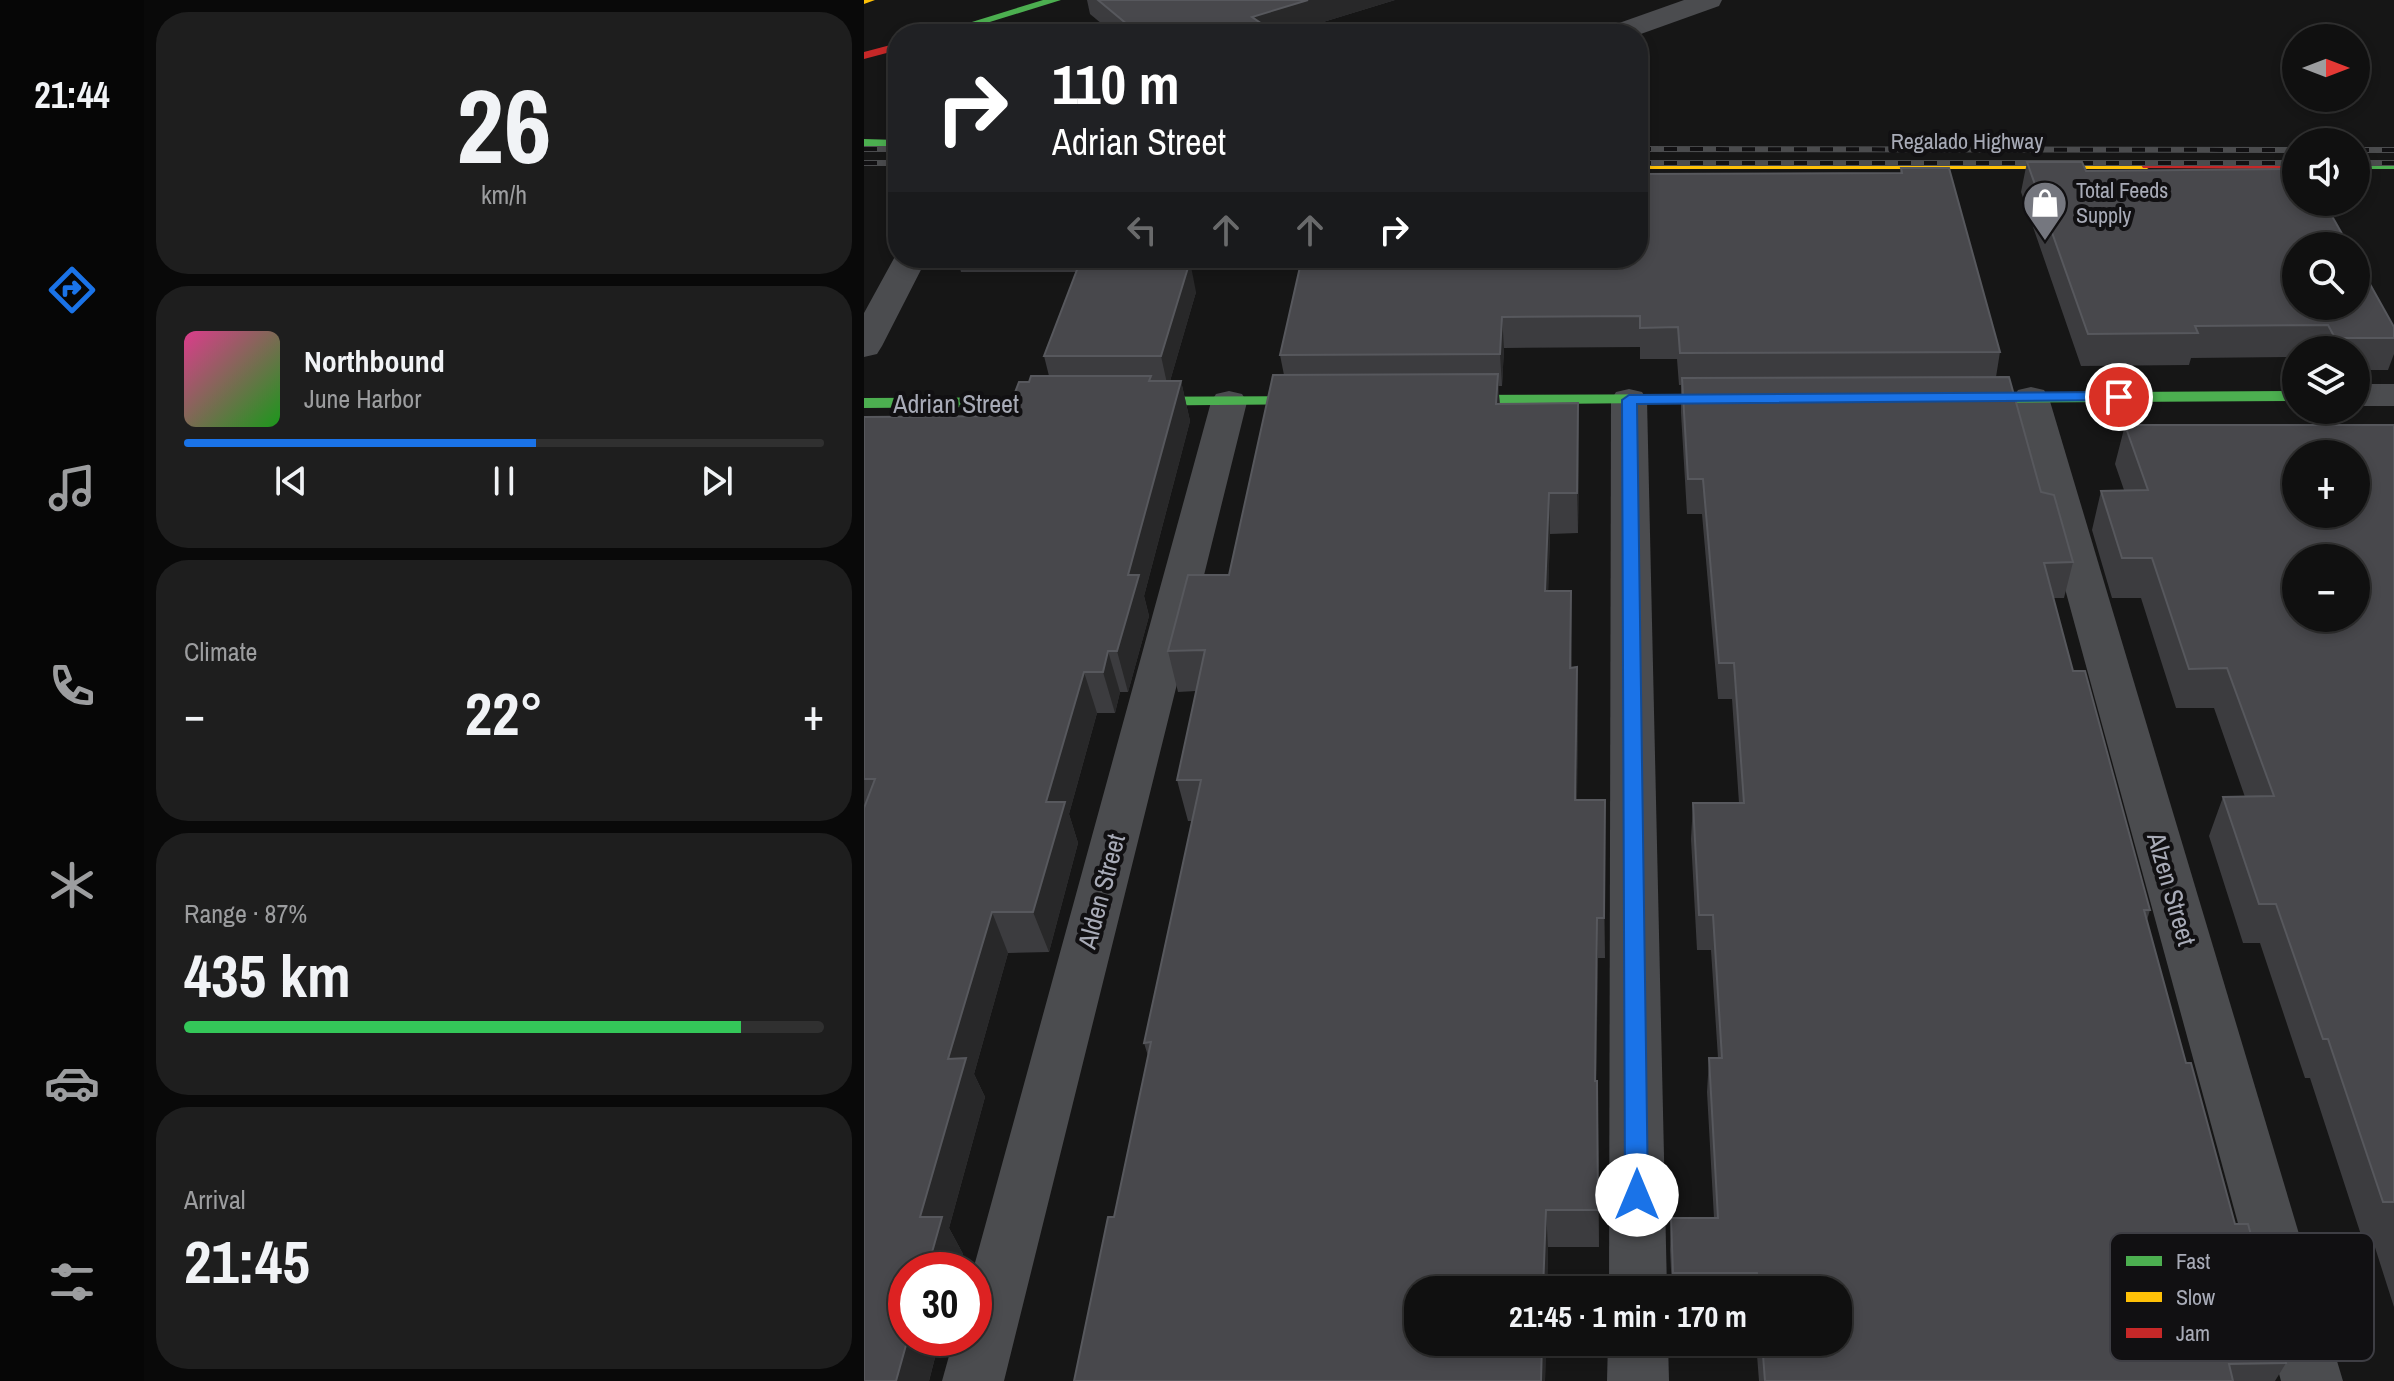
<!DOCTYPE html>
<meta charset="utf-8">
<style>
:root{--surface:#101010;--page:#1e1e1e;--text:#f1f3f6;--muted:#9c9d9f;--line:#303030;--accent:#1a73e8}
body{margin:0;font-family:"Archivo Narrow",sans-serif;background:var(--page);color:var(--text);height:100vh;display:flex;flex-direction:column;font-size:30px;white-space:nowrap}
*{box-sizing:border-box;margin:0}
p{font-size:26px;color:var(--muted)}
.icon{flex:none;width:44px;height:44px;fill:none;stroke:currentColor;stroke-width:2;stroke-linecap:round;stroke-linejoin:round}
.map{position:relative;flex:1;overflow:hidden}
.panel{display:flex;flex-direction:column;gap:12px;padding:12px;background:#090909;width:720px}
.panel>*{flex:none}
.banner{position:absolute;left:24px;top:24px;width:760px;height:244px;border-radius:32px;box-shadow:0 4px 12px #0003,0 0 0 2px var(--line);background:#202124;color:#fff;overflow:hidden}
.needle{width:52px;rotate:90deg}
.fabs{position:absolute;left:1418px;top:24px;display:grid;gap:16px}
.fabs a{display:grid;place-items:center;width:88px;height:88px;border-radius:50%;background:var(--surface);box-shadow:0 4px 12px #0003,0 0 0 2px var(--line);font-size:40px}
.speed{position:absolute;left:24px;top:1252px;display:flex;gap:16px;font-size:40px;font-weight:700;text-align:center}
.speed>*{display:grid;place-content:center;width:104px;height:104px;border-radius:50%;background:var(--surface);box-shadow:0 4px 12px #0003,0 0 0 2px var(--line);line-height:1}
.speed .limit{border:12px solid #d22;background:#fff;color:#111}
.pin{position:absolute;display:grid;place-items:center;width:68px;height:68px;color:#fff;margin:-34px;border:4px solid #fff;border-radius:50%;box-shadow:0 2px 8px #0007}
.me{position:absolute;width:88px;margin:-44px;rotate:0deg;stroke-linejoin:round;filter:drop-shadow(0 0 6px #0008)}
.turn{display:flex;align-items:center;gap:28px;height:168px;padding:0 32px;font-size:36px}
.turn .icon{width:104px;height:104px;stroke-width:2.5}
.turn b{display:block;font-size:56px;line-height:68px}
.lanes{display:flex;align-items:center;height:76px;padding:0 32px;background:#0003;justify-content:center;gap:40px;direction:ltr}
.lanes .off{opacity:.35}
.big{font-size:60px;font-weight:800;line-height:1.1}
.panel .tile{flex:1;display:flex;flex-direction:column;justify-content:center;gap:12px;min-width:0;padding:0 28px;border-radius:32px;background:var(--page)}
.panel .dial{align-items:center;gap:0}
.dial b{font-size:104px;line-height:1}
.song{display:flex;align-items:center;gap:24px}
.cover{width:96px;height:96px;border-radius:12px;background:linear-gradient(135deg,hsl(330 70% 55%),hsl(120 70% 35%))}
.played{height:8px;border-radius:4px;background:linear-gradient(90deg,var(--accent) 55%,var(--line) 55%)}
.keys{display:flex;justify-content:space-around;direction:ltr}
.heat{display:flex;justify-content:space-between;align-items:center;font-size:44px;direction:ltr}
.charge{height:12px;border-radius:6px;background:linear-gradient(90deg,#34c759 87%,var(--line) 0)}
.trip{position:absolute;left:540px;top:1276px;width:448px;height:80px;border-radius:32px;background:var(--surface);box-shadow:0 4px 12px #0003,0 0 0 2px var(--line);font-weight:800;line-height:80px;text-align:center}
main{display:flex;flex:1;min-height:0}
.menu{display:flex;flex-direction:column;width:144px;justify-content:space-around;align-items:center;background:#060606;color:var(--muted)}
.menu .icon{width:56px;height:56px}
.menu .on{color:var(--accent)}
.menu b{font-size:36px;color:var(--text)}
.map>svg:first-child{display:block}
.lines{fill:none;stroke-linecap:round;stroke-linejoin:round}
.street{fill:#4b4c4f;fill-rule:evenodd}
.fast{fill:#4caf50;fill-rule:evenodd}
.slow{fill:#ffc107;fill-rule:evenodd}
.jam{fill:#c62828;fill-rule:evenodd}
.rail-casing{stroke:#4b4c4e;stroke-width:6}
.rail{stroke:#111012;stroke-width:4;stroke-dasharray:13;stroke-linecap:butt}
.wall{fill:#3c3c3f}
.shaded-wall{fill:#282829}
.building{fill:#48484c;stroke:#57585d;stroke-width:2;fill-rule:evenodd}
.route{fill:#1a73e8;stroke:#114b97;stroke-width:2}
.labels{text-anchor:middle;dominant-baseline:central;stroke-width:8;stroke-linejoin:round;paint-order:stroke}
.far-street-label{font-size:22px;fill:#a8abb7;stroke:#111012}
.far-poi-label{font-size:22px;fill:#a8abb7;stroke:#111012;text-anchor:start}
.street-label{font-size:26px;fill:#a8abb7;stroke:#111012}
.key{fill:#111012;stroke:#3e3e44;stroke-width:2}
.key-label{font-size:22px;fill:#a8abb7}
</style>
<main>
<nav class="menu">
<b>21:44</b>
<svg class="icon on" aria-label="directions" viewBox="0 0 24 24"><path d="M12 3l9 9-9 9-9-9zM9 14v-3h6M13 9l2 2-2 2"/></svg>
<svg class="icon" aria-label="music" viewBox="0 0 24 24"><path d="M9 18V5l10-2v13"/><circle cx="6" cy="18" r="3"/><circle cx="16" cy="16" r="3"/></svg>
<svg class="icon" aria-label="phone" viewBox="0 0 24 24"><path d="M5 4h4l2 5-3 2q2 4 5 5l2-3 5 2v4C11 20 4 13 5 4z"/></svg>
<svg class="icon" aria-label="climate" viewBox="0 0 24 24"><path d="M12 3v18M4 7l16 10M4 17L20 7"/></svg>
<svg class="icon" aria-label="car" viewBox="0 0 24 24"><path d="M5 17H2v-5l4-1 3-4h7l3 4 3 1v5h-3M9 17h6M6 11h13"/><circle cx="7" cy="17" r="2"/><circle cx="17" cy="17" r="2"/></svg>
<svg class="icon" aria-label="filters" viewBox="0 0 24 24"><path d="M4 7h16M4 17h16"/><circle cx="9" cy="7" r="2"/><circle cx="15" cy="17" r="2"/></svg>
</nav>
<section class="panel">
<div class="tile dial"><b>26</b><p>km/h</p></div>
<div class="tile">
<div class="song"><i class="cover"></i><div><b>Northbound</b><p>June Harbor</p></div></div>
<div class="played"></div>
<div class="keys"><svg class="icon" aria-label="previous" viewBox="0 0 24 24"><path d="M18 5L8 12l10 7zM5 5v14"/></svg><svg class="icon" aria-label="pause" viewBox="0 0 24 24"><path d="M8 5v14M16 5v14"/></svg><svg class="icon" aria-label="next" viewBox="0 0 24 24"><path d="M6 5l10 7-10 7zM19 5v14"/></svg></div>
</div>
<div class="tile"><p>Climate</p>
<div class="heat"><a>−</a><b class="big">22°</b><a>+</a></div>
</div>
<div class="tile"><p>Range · 87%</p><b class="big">435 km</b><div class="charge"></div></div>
<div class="tile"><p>Arrival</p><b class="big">21:45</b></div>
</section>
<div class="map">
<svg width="1530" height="1381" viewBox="0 0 1530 1381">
<rect width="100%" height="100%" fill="#161616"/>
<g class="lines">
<g class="street">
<path d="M820,0H858L855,6L774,35L737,34L741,28Z"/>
<path d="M34,251V258H63L18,346L13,354L0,357V313Z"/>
<rect x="1492" y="384" width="38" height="22"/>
<path d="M1167,387L1180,390L1185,398L1479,1381H1417L1149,398L1154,390Z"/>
<path d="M765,389L778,392L783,400L803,1290H745L747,400L752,392Z"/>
<path d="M365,391L378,394L383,402L140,1381H78L90,1338H110L109,1270L347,402L352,394Z"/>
<path d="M744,1342H804L805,1381H743Z"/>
</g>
<g class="fast">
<path d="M179,0H197L87,34H69Z"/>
<path d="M0,139L34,140V148L0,147Z"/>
<rect x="1492" y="161" width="38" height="8"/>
<path d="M1432,391V401L1090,403L1082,398L1090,393Z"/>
<path d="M878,394L886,399L883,402L574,405L566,400L574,395Z"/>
<path d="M462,396L470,401L467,404L0,408V398Z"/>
</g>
<g class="slow">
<path d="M0,0H11L0,4Z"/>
<path d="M774,161H1283L1289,165L1283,169H774Z"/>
</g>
<g class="jam">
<path d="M34,43V50L0,59V52Z"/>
<path d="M1283,161H1432V169L1279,168L1277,165Z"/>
</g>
<g class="rail-casing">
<g id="rail">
<path d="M0,149H34"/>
<path d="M774,149L1432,150"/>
<path d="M1492,150H1530"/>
<path d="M0,163H34"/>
<path d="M774,163H1432"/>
<path d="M1492,163H1530"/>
</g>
</g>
<use href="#rail" class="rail"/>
</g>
<g class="wall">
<path d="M223,0H531L420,34H250L226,14Z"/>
<path d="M1163,162L1222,171L1530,327V354L1524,370H1492V350H1432V357L1327,358L1325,365L1217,366L1157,192Z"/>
<path d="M1037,168H1085L1136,352L1132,377H1145L1177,492L1190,495L1209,562L1200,598H1189L1209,671H1221L1286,910L1283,920L1322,1063H1327L1371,1224H1384L1422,1363L1411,1381H895L892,1342H974V1290H808L806,1250L807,1218H850L843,1092L845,1058H854L847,950H833L827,839L829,803H875L868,699H854L838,514H823L817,413V385H815L813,359H776V347L640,348L638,386H634L636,404L714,403L715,443L714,533L686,534L684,591H707L708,668L713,667L714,708L713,800H741V958H734L732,1081H733L734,1120L735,1247H684L683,1290H554V1342H682L681,1381H210L244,1217H250L284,1056L280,1043L328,821H324L313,780L332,691L314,692L304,651L324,575H365L409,375H420L416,355L438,258H774V174L1036,173Z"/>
<path d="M93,258H231L230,262L332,292L306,381H317L326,421L280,596L285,616L264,692H256L251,713H233L205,814L214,843L185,952L144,953L110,1074L121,1097L85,1228L99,1254L94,1270H42V1338H76L65,1381H0V417L142,416L165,382L185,376L180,356L212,272H97Z"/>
<path d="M1261,425H1530V1307L1508,1238H1498L1446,1078H1441L1396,943H1379L1345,836L1359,797H1381L1350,708H1312L1277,598H1248L1228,530L1237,491L1260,490L1251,464Z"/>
</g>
<g class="shaded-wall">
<path d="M444,0H531L420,34H390L388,17Z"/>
<path d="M223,258H231L226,272Z"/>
<path d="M326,261L332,292L304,388L297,356Z"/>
<path d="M638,317L640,348L638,386L636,354Z"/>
<path d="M634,374L636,414L632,404Z"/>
<path d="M317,381L326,421L280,596L285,616L264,692L253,651L264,575Z"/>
<path d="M714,403L715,443L714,533L713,493Z"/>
<path d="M685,493L686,534L683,632L681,591Z"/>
<path d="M707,591L708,632L707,708L706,668Z"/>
<path d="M244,651L256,692L251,713L239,672Z"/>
<path d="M713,667L714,708L712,841L711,800Z"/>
<path d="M220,672L233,713L205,814L214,843L185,952L169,912L182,802Z"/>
<path d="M741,800V958L740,918Z"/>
<path d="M128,912L144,953L110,1074L121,1097L85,1228L99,1254L94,1270H63L56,1217L84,1059Z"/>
<path d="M733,918L734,958L732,1120L731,1081Z"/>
<path d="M682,1210L684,1247L683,1290H679Z"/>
<path d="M44,1338H76L65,1381H32Z"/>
<path d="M678,1342H682L681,1381H677Z"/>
</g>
<g class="building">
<path d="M234,0H444L388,17L413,34H253L264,25Z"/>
<path d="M1163,162H1218L1222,171L1432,169V202H1460L1485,246H1432V306H1492V259L1530,327V338H1471L1464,325L1331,326L1334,333L1224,334Z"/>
<path d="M1037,168H1085L1136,352L816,353L814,327L776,328V316L638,317L636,354L416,355L438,258H774V174L1038,173Z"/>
<path d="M326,261L297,356H180L216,262Z"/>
<path d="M634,374L632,404L714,403L713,493H685L681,591H707L706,668L713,667L711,800H741L740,918H733L731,1081H733L734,1210H682L679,1290H554V1342H678L677,1381H210L244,1217H250L287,1042L280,1043L337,780H313L341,650L304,651L324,575H365L409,375Z"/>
<path d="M167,376H287L285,381H317L264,575H275L253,651H244L239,672H220L182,802H201L169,912H128L84,1059L102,1058L56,1217H78L63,1270H42V1338H44L32,1381H0V808L11,779H0V417L142,416L155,382H165Z"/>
<path d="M1145,377L1177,492L1190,495L1209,562L1180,563L1209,671H1221L1286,910H1280L1322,1063H1327L1371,1224H1384L1422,1363L1365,1364L1369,1381H901L898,1342H974V1290H895L893,1273H809L807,1218H854L845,1058H858L849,915H835L829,803H880L870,663H855L839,479H824L818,378Z"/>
<path d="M1261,425H1530V1202H1519L1464,1039H1459L1412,904H1395L1359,797L1410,796L1363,668L1325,669L1288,558H1258L1237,491L1284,490ZM1432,454H1492V514H1432ZM1432,558H1492V618H1432Z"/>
</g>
<path class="route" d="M1255,392L1260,394V400L773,404L784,1195L781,1202L773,1205L764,1202L761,1195L758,400L765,395Z"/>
<defs>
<g id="shop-pin" transform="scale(2.3)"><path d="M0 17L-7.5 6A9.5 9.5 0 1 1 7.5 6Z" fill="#75777f" stroke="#111012"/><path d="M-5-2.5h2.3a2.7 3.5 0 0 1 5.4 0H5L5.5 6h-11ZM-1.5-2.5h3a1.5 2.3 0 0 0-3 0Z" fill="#fff"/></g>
</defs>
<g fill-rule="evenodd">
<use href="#shop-pin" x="1181" y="203"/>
</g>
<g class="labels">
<g class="far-street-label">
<text x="1103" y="141">Regalado Highway</text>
</g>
<g class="far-poi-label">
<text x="1212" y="190">Total Feeds<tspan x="1212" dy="25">Supply</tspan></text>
</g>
<g class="street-label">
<text x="92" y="403">Adrian Street</text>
<text transform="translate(1308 889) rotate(74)">Alzen Street</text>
<text transform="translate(237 891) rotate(-75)">Alden Street</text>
</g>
</g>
<rect x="1246" y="1233" width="264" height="128" rx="12" class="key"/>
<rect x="1262" y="1256" width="36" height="10" fill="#4caf50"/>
<rect x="1262" y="1292" width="36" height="10" fill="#ffc107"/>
<rect x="1262" y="1328" width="36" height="10" fill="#c62828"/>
<g class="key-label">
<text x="1312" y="1269">Fast</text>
<text x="1312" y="1305">Slow</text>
<text x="1312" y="1341">Jam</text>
</g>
</svg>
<div class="fabs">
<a><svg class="needle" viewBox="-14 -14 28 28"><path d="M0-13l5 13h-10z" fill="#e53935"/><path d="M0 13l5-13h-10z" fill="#9c9d9f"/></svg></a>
<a><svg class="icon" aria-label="sound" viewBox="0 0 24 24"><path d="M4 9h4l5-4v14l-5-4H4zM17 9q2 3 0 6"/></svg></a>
<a><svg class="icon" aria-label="search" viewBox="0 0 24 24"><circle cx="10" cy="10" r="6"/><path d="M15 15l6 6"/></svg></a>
<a><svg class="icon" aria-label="layers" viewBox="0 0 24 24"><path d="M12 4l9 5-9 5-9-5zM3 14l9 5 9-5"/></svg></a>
<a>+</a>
<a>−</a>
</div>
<div class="speed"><div class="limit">30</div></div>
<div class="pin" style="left:1255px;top:397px;background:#d93025"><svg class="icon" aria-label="arrive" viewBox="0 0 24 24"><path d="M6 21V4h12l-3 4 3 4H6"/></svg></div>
<svg class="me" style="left:773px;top:1195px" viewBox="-20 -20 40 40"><circle r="19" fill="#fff"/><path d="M0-13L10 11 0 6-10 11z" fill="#1a73e8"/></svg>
<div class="trip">21:45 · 1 min · 170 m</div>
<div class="banner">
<div class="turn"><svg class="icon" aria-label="right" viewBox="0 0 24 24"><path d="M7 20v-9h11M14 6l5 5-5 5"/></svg><div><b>110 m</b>Adrian Street</div></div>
<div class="lanes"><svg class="icon off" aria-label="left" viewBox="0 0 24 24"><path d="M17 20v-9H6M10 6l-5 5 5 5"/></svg><svg class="icon off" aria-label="ahead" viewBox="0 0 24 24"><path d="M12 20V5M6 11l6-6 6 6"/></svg><svg class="icon off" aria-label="ahead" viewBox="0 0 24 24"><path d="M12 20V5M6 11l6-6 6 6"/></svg><svg class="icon" aria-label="right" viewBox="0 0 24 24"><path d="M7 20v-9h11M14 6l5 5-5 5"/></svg></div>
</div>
</div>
</main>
